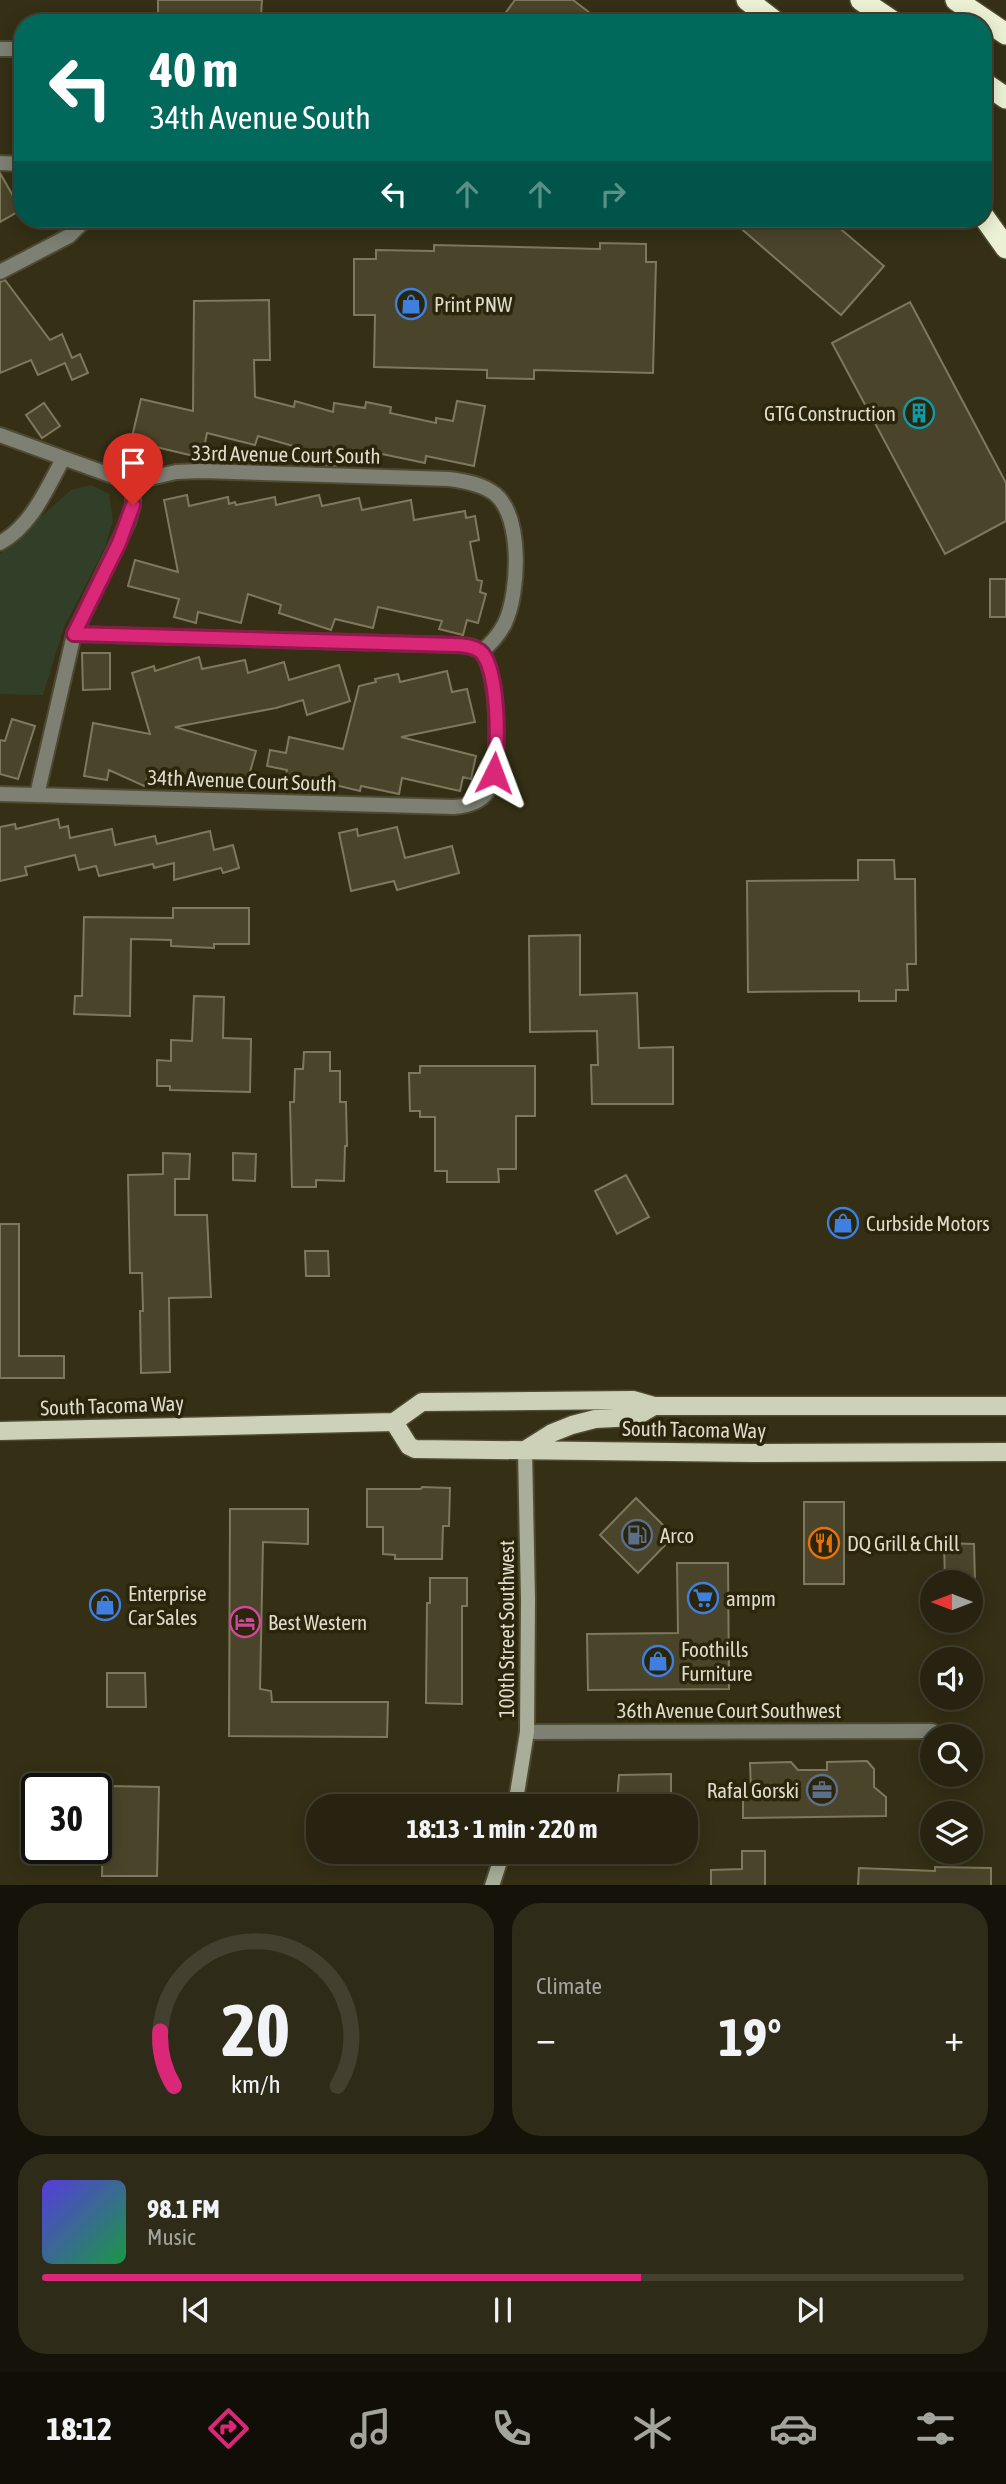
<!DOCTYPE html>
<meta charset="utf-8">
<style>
:root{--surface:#272310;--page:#2f2b19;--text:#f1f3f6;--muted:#a4a49f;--line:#434030;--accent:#db2777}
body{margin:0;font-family:"Asap Condensed",sans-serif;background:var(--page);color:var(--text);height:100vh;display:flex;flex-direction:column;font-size:26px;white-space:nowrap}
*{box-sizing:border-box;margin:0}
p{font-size:23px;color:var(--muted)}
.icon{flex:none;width:38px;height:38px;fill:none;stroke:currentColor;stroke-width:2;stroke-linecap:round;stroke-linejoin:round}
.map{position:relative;height:1885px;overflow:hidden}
.sheet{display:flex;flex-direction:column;gap:18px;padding:18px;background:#151309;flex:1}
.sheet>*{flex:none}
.hud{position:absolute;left:14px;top:14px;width:978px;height:214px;border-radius:28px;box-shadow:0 4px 18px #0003,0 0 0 2px var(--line);background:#00695c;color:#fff;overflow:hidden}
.needle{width:46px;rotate:270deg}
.tools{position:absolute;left:920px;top:1570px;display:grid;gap:14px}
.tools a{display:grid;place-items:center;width:63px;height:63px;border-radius:50%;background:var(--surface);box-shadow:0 4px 18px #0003,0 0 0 2px var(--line);font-size:35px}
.speed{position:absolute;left:21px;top:1773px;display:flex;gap:14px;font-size:35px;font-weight:700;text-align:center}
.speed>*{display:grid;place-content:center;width:91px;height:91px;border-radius:50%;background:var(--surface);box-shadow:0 4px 18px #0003,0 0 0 2px var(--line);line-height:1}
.speed .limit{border:4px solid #111;border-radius:10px;background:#fff;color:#111}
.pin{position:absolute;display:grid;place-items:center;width:60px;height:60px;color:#fff;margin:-72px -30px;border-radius:50% 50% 50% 0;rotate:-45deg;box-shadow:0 0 7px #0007}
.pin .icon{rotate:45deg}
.me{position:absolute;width:77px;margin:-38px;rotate:3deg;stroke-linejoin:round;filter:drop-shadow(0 0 5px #0008)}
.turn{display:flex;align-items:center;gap:24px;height:147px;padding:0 21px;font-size:32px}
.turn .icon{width:91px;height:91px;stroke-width:2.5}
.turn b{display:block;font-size:49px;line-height:60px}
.lanes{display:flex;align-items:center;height:66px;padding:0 21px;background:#0003;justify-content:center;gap:35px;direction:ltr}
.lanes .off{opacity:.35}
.big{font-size:52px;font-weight:700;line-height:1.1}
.sheet .tile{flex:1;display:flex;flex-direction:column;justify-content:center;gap:10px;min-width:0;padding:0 24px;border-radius:28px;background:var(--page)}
.sheet .dial{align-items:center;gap:0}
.dial svg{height:182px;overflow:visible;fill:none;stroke:var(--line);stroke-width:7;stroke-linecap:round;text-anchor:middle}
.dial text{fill:var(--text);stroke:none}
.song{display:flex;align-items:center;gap:21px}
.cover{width:84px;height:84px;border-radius:10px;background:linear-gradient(135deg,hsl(250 70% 55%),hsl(140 70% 35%))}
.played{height:7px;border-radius:4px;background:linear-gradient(90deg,var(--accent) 65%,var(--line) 65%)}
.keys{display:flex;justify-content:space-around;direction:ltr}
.heat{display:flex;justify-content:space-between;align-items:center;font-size:38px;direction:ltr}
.sheet .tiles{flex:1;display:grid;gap:18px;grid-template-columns:1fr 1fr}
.tile:last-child{grid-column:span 2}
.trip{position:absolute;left:306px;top:1794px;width:392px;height:70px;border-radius:28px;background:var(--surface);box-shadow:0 4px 18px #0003,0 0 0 2px var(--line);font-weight:700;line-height:70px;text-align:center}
.tabs{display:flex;height:112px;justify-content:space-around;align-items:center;background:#100e06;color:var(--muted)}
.tabs .icon{width:49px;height:49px}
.tabs .selected{color:var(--accent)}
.tabs b{font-size:32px;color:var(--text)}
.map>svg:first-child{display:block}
.green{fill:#313f29}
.building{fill:#4a452a;stroke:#7e795c;stroke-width:2}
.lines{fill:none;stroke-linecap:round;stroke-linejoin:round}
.minor-casing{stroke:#4f4b32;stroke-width:18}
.secondary-casing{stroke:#4f4b32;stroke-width:18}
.primary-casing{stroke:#4f4b32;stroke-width:21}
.motorway-casing{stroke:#4f4b32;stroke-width:24}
.minor{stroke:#7d8073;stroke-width:14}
.secondary{stroke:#a9ae9a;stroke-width:14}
.primary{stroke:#ccd1b7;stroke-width:18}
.motorway{stroke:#ebf1d2;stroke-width:21}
.route-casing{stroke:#8e194d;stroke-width:18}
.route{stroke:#db2777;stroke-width:12}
.labels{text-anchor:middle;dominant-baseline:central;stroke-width:7;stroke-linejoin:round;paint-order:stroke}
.poi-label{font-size:21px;fill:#dfdccc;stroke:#2a250b;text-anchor:start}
.street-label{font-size:21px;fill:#dfdccc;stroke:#2a250b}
</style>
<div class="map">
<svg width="1006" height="1886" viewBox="0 0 1006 1886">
<rect width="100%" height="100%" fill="#342f15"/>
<path class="green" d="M91,485L109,494L113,521L105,547L64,627L43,695L0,694V554L71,490Z"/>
<g class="building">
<path d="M158,0H262L261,16L158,14Z"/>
<path d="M515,0H573L603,23H498Z"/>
<path d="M0,173L21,210L0,222Z"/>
<path d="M730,219H829L884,266L841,315Z"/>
<path d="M600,243L646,244V262H656L653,373L534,370V379L487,378V370L374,367L375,315H354V259H376V250L434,251V245L600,249Z"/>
<path d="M5,280L50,340L62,334L72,358L80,354L88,373L72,380L65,363L38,375L31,360L0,373V282Z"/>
<path d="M269,300L270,360H254L255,397L294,407L295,401L333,412L334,403L365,408L366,402L391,407L390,413L436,423V418L453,421L457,401L485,406L474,466L426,456L425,463L382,454L380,463L338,455L336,466H332L316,463L318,453L258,436L255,445L207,433L202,458L131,441L141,399L193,411L194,301Z"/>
<path d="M910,302L1006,483V521L945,554L832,343Z"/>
<path d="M44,403L60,426L42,438L26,415Z"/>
<path d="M187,495L189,506L228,497L229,504L235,502L236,505L275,497L276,505L319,495L322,506L359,498L362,510L411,500L414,520L465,511L466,518L475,516L479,540L470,542L477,580L482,581L480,592L486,594L478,623L467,620L463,635L439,629L442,621L378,607L373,628L335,619L331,630L279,613L281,605L248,594L241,623L198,612L196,623L174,617L179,599L128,586L135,560L178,572L164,500Z"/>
<rect x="990" y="579" width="16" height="38"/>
<path d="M82,653H110V689L83,690Z"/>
<path d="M199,657L202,669L245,660L248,673L284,662L289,680L339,665L350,701L307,715L303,700L276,708L175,727L256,751L245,789L208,778L206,785L150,771L144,786L109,770L107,780L84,776L93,723L150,734L132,673L154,666L155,671Z"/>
<path d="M447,671L452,692L467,689L475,722L401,737L476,756L471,779L463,777L460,791L402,778L399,794L361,786L360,791L311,779L310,786L284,781L287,770L267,766L270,750L286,753L289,737L343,749L359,686L376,682L375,679L398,674L400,682Z"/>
<path d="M12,719L35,726L18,779L0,774V740L5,741Z"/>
<path d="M58,819L60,828L68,826L70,838L112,829L115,845L155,836L157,844L210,831L214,850L233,845L239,868L223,873L221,868L174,880V863L154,868L153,864L99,876L96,866L79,870L75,855L25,867L27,875L0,881V827L15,824L16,829Z"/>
<path d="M397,827L405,858L452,846L459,873L397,890L394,881L351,891L339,833L357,829L358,836Z"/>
<path d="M858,860H894L895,879H915L916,964H907L908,990H896V1001H859V991L748,992L747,881L858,880Z"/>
<path d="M173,908H249V944H214V948L171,946V940L131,939L130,1016L74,1014L75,996H82L84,917L173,918Z"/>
<path d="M580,935V995L637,993L639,1048L673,1047V1104H592L591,1065H598L597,1031L530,1032L529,936Z"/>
<path d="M194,996L224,997L223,1038L251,1039L250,1092L170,1090V1086H157V1060L171,1061V1040L192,1041Z"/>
<path d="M304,1052H330V1071H340V1102H346L347,1146H345L344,1181L316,1180V1187H292L290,1102H294L295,1069H303Z"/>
<path d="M420,1066H535V1116H516V1169H498L499,1182H447V1171H435V1117H420V1111H410L409,1073H420Z"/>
<path d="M163,1153L190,1154L189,1179H175V1215H207L211,1297L169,1298L170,1372L141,1373L140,1311H143L142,1273H130L128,1175L163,1174Z"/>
<path d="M233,1153L256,1154L255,1181L233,1180Z"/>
<path d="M626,1175L649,1217L617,1234L595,1191Z"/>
<path d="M0,1224H19V1356H64V1378H0Z"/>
<path d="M305,1251H328L329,1276H306Z"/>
<path d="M422,1487L450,1488L449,1526H443L442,1559H395V1555L383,1554V1527H367V1489H421Z"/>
<path d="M636,1498L674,1536L638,1573L600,1535Z"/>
<rect x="804" y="1502" width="40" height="82"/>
<path d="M230,1509H308V1544L263,1542L260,1689L271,1691L272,1702H388L387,1737L229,1736Z"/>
<path d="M944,1543L974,1544L975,1582H945Z"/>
<path d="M677,1563H728L729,1689L588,1690L587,1634L678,1633Z"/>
<path d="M430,1578H467V1606H462V1704L426,1703L427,1603H430Z"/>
<path d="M107,1673H145L146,1707H107Z"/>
<path d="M867,1761L874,1769V1787L886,1797V1816L743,1818V1797L751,1790L750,1763L791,1762L798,1770H827V1762Z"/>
<path d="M671,1774V1806H620V1801H617L619,1775Z"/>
<path d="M109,1786L159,1787L157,1876H102L104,1796H109Z"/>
<path d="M742,1851H765V1886H711V1870L742,1869Z"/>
<path d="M935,1867L991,1868V1886H858L859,1868L935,1871Z"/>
</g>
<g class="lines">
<g class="minor-casing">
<g id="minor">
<path d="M0,49H23"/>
<path d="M0,163L23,164"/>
<path d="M0,272L69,236L86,219"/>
<path d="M0,435L124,480L137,481L176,472L202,471L449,479C465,481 482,484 495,494C523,517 519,593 505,623C499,635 491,644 481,652"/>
<path d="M0,543C32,525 46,490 63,459"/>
<path d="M0,794L454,807C467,806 480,803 487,792C501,771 500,667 480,651C473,645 462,645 454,645L74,634"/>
<path d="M37,795L74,634L128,522L133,505L134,481"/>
<path d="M527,1732L932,1731"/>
</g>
</g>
<g class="secondary-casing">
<g id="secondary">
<path d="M515,1806L527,1732L528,1599L525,1450"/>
<path d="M492,1886L503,1852"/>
</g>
</g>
<g class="primary-casing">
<g id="primary">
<path d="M394,1422L409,1446L415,1449L751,1453L1006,1452"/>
<path d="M0,1431L394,1422L422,1402L633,1400L654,1406H1006"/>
<path d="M525,1450L552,1433L572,1425L595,1419L635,1417L654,1406"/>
</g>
</g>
<g class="motorway-casing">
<g id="motorway">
<path d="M747,0L777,23"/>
<path d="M861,0L895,23"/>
<path d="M956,0L1006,34"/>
<path d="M984,83L1006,98"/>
<path d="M984,217L1006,248"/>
</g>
</g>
<use href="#minor" class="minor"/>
<use href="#secondary" class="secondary"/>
<use href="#primary" class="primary"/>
<use href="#motorway" class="motorway"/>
</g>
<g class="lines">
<g class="route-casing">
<path id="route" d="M133,505L119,543L74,634L454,645C462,645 473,646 480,651C499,666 499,750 494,773"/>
</g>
<use href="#route" class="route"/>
</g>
<defs>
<g id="shop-ring" transform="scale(1.575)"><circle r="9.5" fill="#2a250b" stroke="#3f7fe0" stroke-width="1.5"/><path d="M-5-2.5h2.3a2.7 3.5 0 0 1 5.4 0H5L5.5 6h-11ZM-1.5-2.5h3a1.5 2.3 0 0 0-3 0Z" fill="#3f7fe0"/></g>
<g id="building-ring" transform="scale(1.575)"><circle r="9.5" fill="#2a250b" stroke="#0f9aa8" stroke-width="1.5"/><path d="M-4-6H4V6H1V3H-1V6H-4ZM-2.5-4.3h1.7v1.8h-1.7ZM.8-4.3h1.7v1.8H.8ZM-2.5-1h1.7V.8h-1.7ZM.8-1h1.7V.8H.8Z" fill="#0f9aa8"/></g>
<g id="fuel-ring" transform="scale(1.575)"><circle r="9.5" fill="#2a250b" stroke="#5c6f8a" stroke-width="1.5"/><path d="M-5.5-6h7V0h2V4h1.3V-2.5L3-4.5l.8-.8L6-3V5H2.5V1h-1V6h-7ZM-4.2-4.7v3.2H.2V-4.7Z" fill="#5c6f8a"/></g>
<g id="restaurant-ring" transform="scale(1.575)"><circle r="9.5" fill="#2a250b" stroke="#e8710a" stroke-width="1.5"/><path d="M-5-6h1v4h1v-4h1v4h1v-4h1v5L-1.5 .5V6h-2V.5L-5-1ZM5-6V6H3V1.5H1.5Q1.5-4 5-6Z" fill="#e8710a"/></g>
<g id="supermarket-ring" transform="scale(1.575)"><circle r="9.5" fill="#2a250b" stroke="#3f7fe0" stroke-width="1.5"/><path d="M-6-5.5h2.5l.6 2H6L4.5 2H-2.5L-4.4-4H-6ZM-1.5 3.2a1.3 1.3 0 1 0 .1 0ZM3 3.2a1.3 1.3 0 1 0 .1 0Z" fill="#3f7fe0"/></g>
<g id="hotel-ring" transform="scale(1.575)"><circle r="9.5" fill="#2a250b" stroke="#d1479c" stroke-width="1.5"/><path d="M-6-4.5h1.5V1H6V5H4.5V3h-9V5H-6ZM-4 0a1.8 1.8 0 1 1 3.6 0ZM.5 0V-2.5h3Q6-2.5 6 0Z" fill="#d1479c"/></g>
<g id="office-ring" transform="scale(1.575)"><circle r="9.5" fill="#2a250b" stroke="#5c6f8a" stroke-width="1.5"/><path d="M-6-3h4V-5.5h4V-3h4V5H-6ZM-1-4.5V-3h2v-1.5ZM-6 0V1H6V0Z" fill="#5c6f8a"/></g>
</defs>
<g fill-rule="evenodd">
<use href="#shop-ring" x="411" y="304"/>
<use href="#building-ring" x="919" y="413"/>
<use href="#shop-ring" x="843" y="1223"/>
<use href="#fuel-ring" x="637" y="1535"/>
<use href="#restaurant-ring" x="824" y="1543"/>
<use href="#supermarket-ring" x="703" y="1598"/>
<use href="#shop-ring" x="105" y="1605"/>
<use href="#hotel-ring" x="245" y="1622"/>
<use href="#shop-ring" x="658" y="1661"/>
<use href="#office-ring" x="822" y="1790"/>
</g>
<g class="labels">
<g class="poi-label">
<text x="434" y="304">Print PNW</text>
<text x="896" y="413" text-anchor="end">GTG Construction</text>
<text x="866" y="1223">Curbside Motors</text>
<text x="660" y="1535">Arco</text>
<text x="847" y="1543">DQ Grill &amp; Chill</text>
<text x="128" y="1593">Enterprise<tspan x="128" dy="24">Car Sales</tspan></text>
<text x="726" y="1598">ampm</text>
<text x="268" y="1622">Best Western</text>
<text x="681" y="1649">Foothills<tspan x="681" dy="24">Furniture</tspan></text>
<text x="799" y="1790" text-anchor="end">Rafal Gorski</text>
</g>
<g class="street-label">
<text transform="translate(286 454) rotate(1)">33rd Avenue Court South</text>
<text transform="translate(242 780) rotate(2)">34th Avenue Court South</text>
<text transform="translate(112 1405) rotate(-2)">South Tacoma Way</text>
<text transform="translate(694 1429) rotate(1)">South Tacoma Way</text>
<text transform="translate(506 1629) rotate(-90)">100th Street Southwest</text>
<text x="729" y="1710">36th Avenue Court Southwest</text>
</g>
</g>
</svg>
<div class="tools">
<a><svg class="needle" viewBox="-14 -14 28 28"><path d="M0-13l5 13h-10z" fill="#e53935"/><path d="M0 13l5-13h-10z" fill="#a4a49f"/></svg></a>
<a><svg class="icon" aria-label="sound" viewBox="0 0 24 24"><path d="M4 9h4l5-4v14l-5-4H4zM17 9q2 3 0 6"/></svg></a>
<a><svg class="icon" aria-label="search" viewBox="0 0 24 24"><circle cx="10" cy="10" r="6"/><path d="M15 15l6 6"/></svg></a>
<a><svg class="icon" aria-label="layers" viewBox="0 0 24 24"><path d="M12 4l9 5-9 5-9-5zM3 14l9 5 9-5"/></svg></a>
</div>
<div class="speed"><div class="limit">30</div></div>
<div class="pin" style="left:133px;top:505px;background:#d93025"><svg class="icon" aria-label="arrive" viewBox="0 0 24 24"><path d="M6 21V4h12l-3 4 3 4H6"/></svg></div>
<svg class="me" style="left:494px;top:773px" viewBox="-20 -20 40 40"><path d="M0-17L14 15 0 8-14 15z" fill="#db2777" stroke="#fff" stroke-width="4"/></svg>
<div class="trip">18:13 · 1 min · 220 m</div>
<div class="hud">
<div class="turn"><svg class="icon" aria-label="left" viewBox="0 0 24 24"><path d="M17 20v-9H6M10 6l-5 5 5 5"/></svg><div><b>40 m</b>34th Avenue South</div></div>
<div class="lanes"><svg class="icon" aria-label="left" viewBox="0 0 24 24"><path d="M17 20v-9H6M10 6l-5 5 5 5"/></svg><svg class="icon off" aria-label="ahead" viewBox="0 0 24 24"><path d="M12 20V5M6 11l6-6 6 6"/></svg><svg class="icon off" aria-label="ahead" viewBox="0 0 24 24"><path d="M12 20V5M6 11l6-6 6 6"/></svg><svg class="icon off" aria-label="right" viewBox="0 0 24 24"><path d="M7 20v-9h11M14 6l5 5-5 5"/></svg></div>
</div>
</div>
<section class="sheet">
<div class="tiles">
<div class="tile dial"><svg viewBox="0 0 100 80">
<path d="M14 69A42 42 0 1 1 86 69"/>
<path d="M14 69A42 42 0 0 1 8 45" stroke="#db2777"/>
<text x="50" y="56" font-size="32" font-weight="700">20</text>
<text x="50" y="72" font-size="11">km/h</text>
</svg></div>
<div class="tile"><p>Climate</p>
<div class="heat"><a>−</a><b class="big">19°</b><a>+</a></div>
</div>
<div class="tile">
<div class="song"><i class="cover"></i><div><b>98.1 FM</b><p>Music</p></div></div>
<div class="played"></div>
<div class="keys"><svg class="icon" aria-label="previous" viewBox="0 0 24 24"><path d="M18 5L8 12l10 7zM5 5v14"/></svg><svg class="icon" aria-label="pause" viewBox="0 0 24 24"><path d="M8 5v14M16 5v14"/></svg><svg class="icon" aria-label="next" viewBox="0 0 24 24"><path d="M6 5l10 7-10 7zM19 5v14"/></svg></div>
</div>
</div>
</section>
<nav class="tabs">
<b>18:12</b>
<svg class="icon selected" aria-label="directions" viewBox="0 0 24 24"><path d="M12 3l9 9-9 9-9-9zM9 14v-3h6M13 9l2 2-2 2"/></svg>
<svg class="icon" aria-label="music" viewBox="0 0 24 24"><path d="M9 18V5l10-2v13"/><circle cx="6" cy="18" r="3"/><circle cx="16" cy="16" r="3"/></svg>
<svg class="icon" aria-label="phone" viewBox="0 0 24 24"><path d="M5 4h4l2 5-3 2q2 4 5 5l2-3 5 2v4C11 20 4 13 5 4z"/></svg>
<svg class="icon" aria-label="climate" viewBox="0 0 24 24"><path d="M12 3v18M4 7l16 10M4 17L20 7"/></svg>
<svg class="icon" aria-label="car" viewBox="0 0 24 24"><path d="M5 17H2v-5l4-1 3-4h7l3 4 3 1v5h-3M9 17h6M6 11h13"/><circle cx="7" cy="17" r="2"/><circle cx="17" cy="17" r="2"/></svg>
<svg class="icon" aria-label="filters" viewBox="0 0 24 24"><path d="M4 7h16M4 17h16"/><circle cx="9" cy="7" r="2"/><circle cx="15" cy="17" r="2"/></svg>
</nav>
